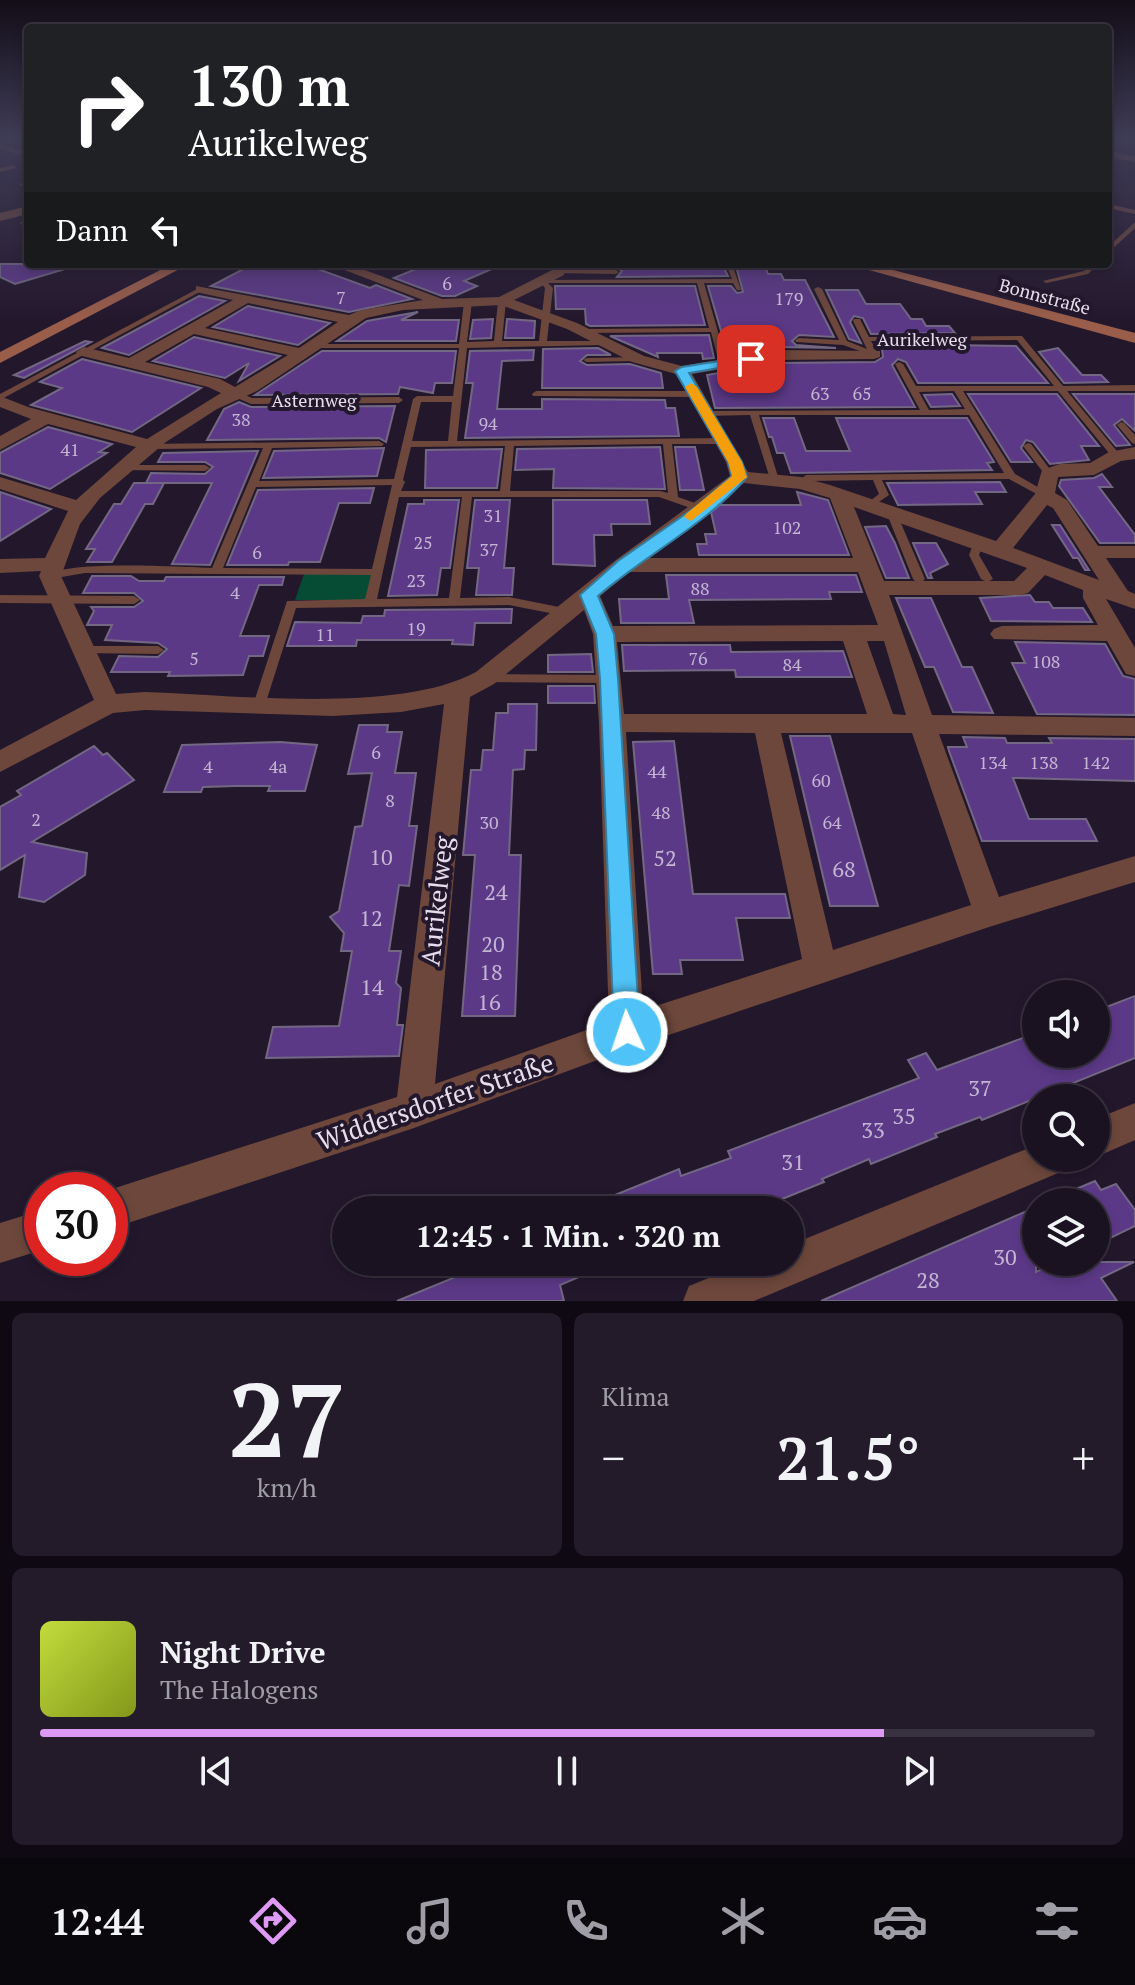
<!DOCTYPE html>
<html lang="de">
<meta charset="utf-8">
<style>
:root{--surface:#1a1121;--page:#231a2a;--text:#f1f3f6;--muted:#9f9da5;--line:#38313f;--accent:#dd99f3}
body{margin:0;font-family:"PT Serif",serif;background:var(--page);color:var(--text);height:100vh;display:flex;flex-direction:column;font-size:30px;white-space:nowrap}
*{box-sizing:border-box;margin:0}
p{font-size:26px;color:var(--muted)}
.icon{flex:none;width:44px;height:44px;fill:none;stroke:currentColor;stroke-width:2;stroke-linecap:round;stroke-linejoin:round}
.map{position:relative;height:1301px;overflow:hidden}
.side{display:flex;flex-direction:column;gap:12px;padding:12px;background:#0e0912;flex:1}
.side>*{flex:none}
.hud{position:absolute;left:24px;top:24px;width:1088px;height:244px;border-radius:8px;box-shadow:0 4px 12px #0003,0 0 0 2px var(--line);background:#202124;color:#fff;overflow:hidden}
.buttons{position:absolute;left:1022px;top:980px;display:grid;gap:16px}
.buttons a{display:grid;place-items:center;width:88px;height:88px;border-radius:50%;background:var(--surface);box-shadow:0 4px 12px #0003,0 0 0 2px var(--line);font-size:40px}
.speed{position:absolute;left:24px;top:1172px;display:flex;gap:16px;font-size:40px;font-weight:700;text-align:center}
.speed>*{display:grid;place-content:center;width:104px;height:104px;border-radius:50%;background:var(--surface);box-shadow:0 4px 12px #0003,0 0 0 2px var(--line);line-height:1}
.speed .limit{border:12px solid #d22;background:#fff;color:#111}
.pin{position:absolute;display:grid;place-items:center;width:68px;height:68px;color:#fff;margin:-34px;border-radius:16px;box-shadow:0 4px 12px #0006}
.me{position:absolute;width:88px;margin:-44px;rotate:357deg;stroke-linejoin:round;filter:drop-shadow(0 0 6px #0008)}
.turn{display:flex;align-items:center;gap:28px;height:168px;padding:0 32px;font-size:36px}
.turn .icon{width:104px;height:104px;stroke-width:2.5}
.turn b{display:block;font-size:56px;line-height:68px}
.then{display:flex;align-items:center;height:76px;padding:0 32px;background:#0003;gap:16px;font-size:30px}
.big{font-size:60px;font-weight:700;line-height:1.1}
.side .widget{flex:1;display:flex;flex-direction:column;justify-content:center;gap:12px;min-width:0;padding:0 28px;border-radius:12px;background:var(--page)}
.side .dial{align-items:center;gap:0}
.dial b{font-size:104px;line-height:1}
.song{display:flex;align-items:center;gap:24px}
.cover{width:96px;height:96px;border-radius:12px;background:linear-gradient(135deg,hsl(70 70% 55%),hsl(70 70% 35%))}
.played{height:8px;border-radius:4px;background:linear-gradient(90deg,var(--accent) 80%,var(--line) 80%)}
.keys{display:flex;justify-content:space-around;direction:ltr}
.heat{display:flex;justify-content:space-between;align-items:center;font-size:44px;direction:ltr}
.side .tiles{flex:1;display:grid;gap:12px;grid-template-columns:1fr 1fr}
.widget:last-child{grid-column:span 2}
.trip{position:absolute;left:332px;top:1196px;width:472px;height:80px;border-radius:40px;background:var(--surface);box-shadow:0 4px 12px #0003,0 0 0 2px var(--line);font-weight:700;line-height:80px;text-align:center}
.menu{display:flex;height:128px;justify-content:space-around;align-items:center;background:#0a070d;color:var(--muted)}
.menu .icon{width:56px;height:56px}
.menu .on{color:var(--accent)}
.menu b{font-size:36px;color:var(--text)}
.map>svg:first-child{display:block}
.green{fill:#064c35}
.building{fill:#5c3987;stroke:#726883;stroke-width:2}
.lines{fill:none;stroke-linecap:round;stroke-linejoin:round}
.service{fill:#6d473b;fill-rule:evenodd}
.minor{fill:#6d473b;fill-rule:evenodd}
.secondary{fill:#9a5d4a;fill-rule:evenodd}
.route{fill:#4fc3f7;stroke:#337fa1;stroke-width:2}
.slow{fill:#f59e0b}
.labels{text-anchor:middle;dominant-baseline:central;stroke-width:8;stroke-linejoin:round;paint-order:stroke}
.number-label{font-size:18px;fill:#c4b5d3}
.far-street-label{font-size:18px;fill:#e6deec;stroke:#23172c}
.near-number-label{font-size:22px;fill:#c4b5d3}
.near-street-label{font-size:26px;fill:#e6deec;stroke:#23172c}
</style>
<div class="map">
<svg width="1135" height="1301" viewBox="0 0 1135 1301">
<rect width="100%" height="100%" fill="#23172c"/>
<path class="green" d="M304,574H372L365,600H295Z"/>
<g class="building">
<path d="M0,264H65V269L15,284L0,277Z"/>
<path d="M253,264H304L370,288L376,285L412,299L349,312L211,286Z"/>
<path d="M428,264H503L464,281L477,286L455,296H442L394,278Z"/>
<path d="M555,264H619V268L723,266L728,276L617,277L622,271L616,267H566Z"/>
<path d="M736,266L766,269L768,274H781L784,280H805L834,337L799,335L792,341L796,345L836,348L778,347L728,355L708,286H731L737,293L743,292Z"/>
<path d="M555,286H695L705,325L590,326L586,324L585,309H556Z"/>
<path d="M826,290H858L866,304H900L911,319H922L926,326H949L955,333L871,334L863,318L854,316L850,322L861,343L849,339Z"/>
<path d="M199,296L225,301L129,355L102,348Z"/>
<path d="M248,306L330,323L298,345L213,327Z"/>
<path d="M418,312L401,320H459L456,341H337L367,321Z"/>
<path d="M493,319L491,338L470,339L473,320Z"/>
<path d="M507,319L535,321L534,338H505Z"/>
<path d="M709,335L714,358L703,359L702,353H657L658,357L610,336Z"/>
<path d="M194,337L280,356L239,381L249,363L225,378L153,361Z"/>
<path d="M85,341L91,342L24,378L14,375Z"/>
<path d="M876,344L1016,346L1048,383H918L906,362L898,359L892,365L915,407L715,408L707,375L778,363L875,362L883,357L882,349Z"/>
<path d="M598,348L611,355H587L580,361L587,365L630,364L661,373L663,388H542L543,349Z"/>
<path d="M1058,348L1082,375H1101L1108,382L1064,383L1039,352Z"/>
<path d="M534,350L533,360L502,361L497,409H542V399L665,400L666,408H675L679,436L465,438L473,383H466L470,351Z"/>
<path d="M322,351H456L452,383H435L433,393L400,387L398,394L255,395Z"/>
<path d="M82,359L201,388L132,432L31,405L62,388L40,382Z"/>
<path d="M952,394L960,406L931,407L924,395Z"/>
<path d="M968,394H1057L1099,446H1081L1089,460L1050,464L1033,442L1026,440L1021,448L1032,462H1011Z"/>
<path d="M1073,394H1135V431L1122,419L1114,425L1130,445L1116,446Z"/>
<path d="M239,402L251,407L395,406L386,442L379,438L207,440L224,409Z"/>
<path d="M763,418H794L806,451H850L836,418H967L994,462L987,463L992,470L791,473L784,453H777L772,437H769Z"/>
<path d="M48,427L112,444L99,452L107,453L50,489L0,473V453Z"/>
<path d="M660,447L665,489L553,488L554,469L515,470L517,449Z"/>
<path d="M675,447H695L704,490H680Z"/>
<path d="M384,448L377,476L263,478L274,451Z"/>
<path d="M502,449L497,488H425L426,450Z"/>
<path d="M258,451L210,565L172,564L212,483H146L151,473L205,474L213,467L205,462H158L163,453Z"/>
<path d="M1102,474L1112,487H1099L1135,535V543H1100L1059,486L1061,480L1094,478Z"/>
<path d="M1000,482L1006,492H975L982,504L898,505L887,483Z"/>
<path d="M134,483H164L153,504H145L112,562H87L95,549H86L114,504H121Z"/>
<path d="M374,488L370,503H339L320,562H289L288,565H227L258,490Z"/>
<path d="M0,492L51,509L0,541Z"/>
<path d="M797,492L828,500L849,555H699L697,544H707L705,534H716L711,512L720,505H801Z"/>
<path d="M424,500H459L450,568H441L437,595L388,596L408,504H424Z"/>
<path d="M475,500H510L504,568H514L512,595H476L479,568H467Z"/>
<path d="M553,500H647L650,524H611L612,535H594L595,566L553,564Z"/>
<path d="M1052,525H1060L1089,570H1085L1078,558H1073Z"/>
<path d="M886,526L895,543L909,578H886L865,527Z"/>
<path d="M913,543H936L948,564L930,573L932,578H928Z"/>
<path d="M666,575H856L862,592H829L831,599L689,600L694,623H621L619,599H669Z"/>
<path d="M92,576H131L139,581H164L166,577H284L282,585H259L240,636H269L263,656H249L243,675L168,676L170,672H111L119,656L158,657L167,649L158,643L105,640L112,625H87L94,611L91,607H134L143,601L134,593H83Z"/>
<path d="M1030,595L1035,602H1049L1053,608H1083L1092,622L991,621L980,598Z"/>
<path d="M896,598H931L962,667H972L993,713L953,712L934,667H925Z"/>
<path d="M512,609L511,623H475L473,645L452,644L453,640H357L356,646H287L295,622L361,623L363,616H384L385,610Z"/>
<path d="M1015,642L1105,644L1123,676L1135,679V715L1037,714L1012,663H1025Z"/>
<path d="M622,645H730L731,652L843,651L852,677H736L735,670L624,671Z"/>
<path d="M591,654L593,672H548V655Z"/>
<path d="M548,686H594L595,703H548Z"/>
<path d="M508,704H537L536,750H525L524,769L513,770L509,855H521L515,1016H462L475,855H463L471,770H481L483,750H493L496,713H508Z"/>
<path d="M359,725H388L387,732H402L395,773H416L409,826H417L409,886L399,885L389,951H401L396,983L401,988L397,1025H403L399,1056L266,1058L273,1027L339,1026L352,951H341L344,933L330,917L339,911L355,827L362,826L372,773L348,774Z"/>
<path d="M790,736H830L878,906H830Z"/>
<path d="M963,737L1005,738L1007,743H1052L1049,738L1135,739V781L1013,778L1029,819H1086L1097,841H982L949,751L948,747H967Z"/>
<path d="M674,741L693,894H785L790,918H736L743,960H680L682,974H653L633,742Z"/>
<path d="M280,742L317,745L305,791H268L270,786H236L203,787L201,792H164L182,745Z"/>
<path d="M94,746L103,755L107,753L134,780L32,842L87,853L85,875L44,902L19,897L25,855L0,870V807L21,795L17,791Z"/>
<path d="M1135,996V1058L982,1120L980,1117L935,1134L937,1137L871,1164L869,1159L822,1179L824,1182L755,1210H578L679,1169L681,1176L731,1158L728,1151L919,1078L908,1060L926,1053L937,1070L1036,1033V1054H1096V1011Z"/>
<path d="M1095,1181L1101,1190L1116,1184L1135,1210V1226L1096,1245V1202H1045Z"/>
<path d="M1036,1207V1272L1057,1262H1134L1101,1278L1117,1301H821Z"/>
<path d="M466,1262H614L560,1285L564,1301H397L468,1272Z"/>
</g>
<g class="lines">
<g class="service">
<path d="M0,144L17,150L28,148V152L17,154L0,148Z"/>
<path d="M14,165L16,168L0,172V168Z"/>
<path d="M20,183L28,185V189L20,185Z"/>
<path d="M1108,204L1135,210V214L1108,208Z"/>
<path d="M28,219V223L23,225L20,223Z"/>
<path d="M1135,222V228L1108,253V247Z"/>
<path d="M726,264H732L741,290H737L733,283H704L727,363L726,365L719,363L711,332L582,333L578,331L582,329L709,328L697,283H548L553,288L547,341H601L605,343L604,345L467,348L457,441L723,438L728,441L723,444H672L678,497L706,507V511L702,512L659,497H472L460,598L509,597L569,609L571,612L569,615L565,616L509,605L296,608L265,705L264,708H254L253,705L287,601L365,599L371,575L85,573L50,579L45,576C68,560 178,567 212,568L263,448L152,449L147,446L149,444L379,441L384,444L382,446L272,448L259,481L394,479L413,399L417,396H453L459,348H312L308,346L309,344H459L464,302L468,300L472,302L467,342L494,341L498,301L502,299L506,301L502,341H539L545,288L539,281L540,280L732,279ZM421,402H452L448,441H412ZM663,444L668,493L660,491H510L514,446ZM505,446L500,491H401L405,482L403,480L411,447ZM392,485L372,569L223,568L256,487ZM399,497H462L449,598L377,599Z"/>
<path d="M1091,264H1098L1088,274L1046,283L1043,281L1084,271Z"/>
<path d="M559,270H616L619,272L616,274L557,273V271Z"/>
<path d="M818,287L822,289L847,341L867,349L853,321L854,319H860L869,337L1019,336H1022L1063,386L1135,385V391H1067L1121,456L1119,458H1113L1058,391H963L1015,474L1048,493V497H1042L1009,479L882,480L889,495L870,508L865,505L879,494L873,480L809,481L801,486L796,483L806,475L1004,473L969,415H759L779,480L774,483L771,482L750,415L707,416L703,413L704,411L920,410L895,364L899,362L903,364L916,386H1054L1017,340L871,341L878,354L874,356L843,345L796,342L795,340L799,338L839,340L814,289ZM954,391L965,409L929,410L919,392Z"/>
<path d="M199,288L205,289L0,400V394Z"/>
<path d="M641,357V361H638L587,362L583,360L587,358Z"/>
<path d="M231,389L252,398L399,397L403,400L399,403L251,404L228,394L227,392Z"/>
<path d="M536,391H695L699,394L695,397L533,396L532,394Z"/>
<path d="M1121,422L1124,423L1135,435V444L1132,443L1117,425Z"/>
<path d="M1028,443L1031,444L1052,472V476H1046L1023,446Z"/>
<path d="M123,465H205L210,468L205,471L120,470L118,468Z"/>
<path d="M892,511L897,514L925,579L923,581H915L913,579L887,514Z"/>
<path d="M979,539L984,542L979,555L993,579L987,582L981,579L969,555L974,542Z"/>
<path d="M0,595L134,596L140,600L134,604L0,603Z"/>
<path d="M85,646H158L164,650L158,654L81,653L79,650Z"/>
<path d="M485,674L609,675L615,679L609,683L485,682L479,678Z"/>
</g>
<g class="minor">
<path d="M1108,151L1135,156V162L1108,157Z"/>
<path d="M28,206V214L0,221V213Z"/>
<path d="M329,264H349L442,299L499,297L554,269H564V275L514,300L577,323L644,356L682,366L778,350L880,351V357L874,359L778,360L692,374L748,472L801,477L830,485L996,541L1035,494L1042,470L1060,464L1090,463L1109,452L1135,447V459L1121,461L1094,475L1058,477L1055,493L1067,500L1098,546H1135V558H1106L1128,591L1135,594V609L1106,599L1135,648V676L1126,674L1107,641L994,639L990,634L994,629L1002,626L1098,625L1083,598V590L1045,575L1028,593L1020,595H889L932,715L1135,718V736L939,734L999,897L1135,856V882L989,927L627,1049L414,1128L110,1229L109,1190L397,1097L444,704L401,712L333,716L145,710L113,713L0,772V750L94,700L39,576L41,571L0,573V559L45,558L68,511L0,489V477L76,500L136,447L48,424L0,450V436L31,419L0,407V396L28,407L147,439L221,393L208,387L78,355L76,352L84,347L129,358L233,300L196,292V286L349,315L361,310L423,300ZM248,303L338,322L299,348L205,328ZM501,305L567,329L632,362L676,374L726,462L730,476L616,560L476,672C399,714 235,695 145,692L116,694L61,576L80,524L100,498L166,442L217,409L257,391L366,318L403,310ZM194,334L288,355L235,387L220,379L145,362ZM744,483L800,489L830,498L853,558H647ZM1047,505L1053,508L1099,580L1013,548ZM854,507L1027,568L1014,581H884ZM629,572H858L878,625L613,626L600,596ZM584,610L593,634L599,723L609,1022L435,1084L470,697L494,684ZM843,641L867,714H624L617,642ZM867,641H884L906,715L893,714ZM626,732L755,733L802,959L643,1010ZM781,733H912L971,905L833,950Z"/>
<path d="M1135,1103V1140L1096,1157V1119Z"/>
<path d="M1036,1145V1158H1069L1063,1171L754,1301H683L689,1286L748,1262H790V1245Z"/>
<path d="M42,1210V1250L0,1263V1223Z"/>
</g>
<g class="secondary">
<path d="M172,264H189L0,363V352Z"/>
<path d="M847,264H870L1135,333V343Z"/>
</g>
</g>
<linearGradient id="sky" x2="0" y2="1"><stop stop-color="#130d18"/><stop offset="0.43" stop-color="#3f3c56"/><stop offset="1" stop-color="#3f3c56" stop-opacity="0"/></linearGradient>
<rect width="1135" height="321" fill="url(#sky)"/>
<path class="route" d="M751,356L755,357V362L689,373L742,462L747,477C708,523 644,556 598,596L614,634L618,679L640,1032L636,1041L627,1045L618,1041L614,1032L600,679L596,634L580,595L618,561L697,506L732,476L728,462L675,371L682,367Z"/>
<path class="slow" d="M691,383L697,387L742,462L747,477L691,521L684,517L686,514L732,476L728,462L685,387Z"/>
<g class="labels">
<g class="number-label">
<text x="447" y="283">6</text>
<text x="341" y="297">7</text>
<text x="789" y="298">179</text>
<text x="820" y="393">63</text>
<text x="862" y="393">65</text>
<text x="241" y="419">38</text>
<text x="488" y="423">94</text>
<text x="70" y="449">41</text>
<text x="493" y="515">31</text>
<text x="787" y="527">102</text>
<text x="423" y="542">25</text>
<text x="489" y="549">37</text>
<text x="257" y="552">6</text>
<text x="416" y="580">23</text>
<text x="700" y="588">88</text>
<text x="235" y="592">4</text>
<text x="416" y="628">19</text>
<text x="325" y="634">11</text>
<text x="194" y="658">5</text>
<text x="698" y="658">76</text>
<text x="1046" y="661">108</text>
<text x="792" y="664">84</text>
<text x="376" y="752">6</text>
<text x="993" y="762">134</text>
<text x="1044" y="762">138</text>
<text x="1096" y="762">142</text>
<text x="208" y="766">4</text>
<text x="278" y="766">4a</text>
<text x="657" y="771">44</text>
<text x="821" y="780">60</text>
<text x="390" y="800">8</text>
<text x="661" y="812">48</text>
<text x="36" y="819">2</text>
<text x="489" y="822">30</text>
<text x="832" y="822">64</text>
</g>
<g class="far-street-label">
<text transform="translate(1045 296) rotate(15)">Bonnstraße</text>
<text x="922" y="339">Aurikelweg</text>
<text x="314" y="400">Asternweg</text>
</g>
<g class="near-number-label">
<text x="381" y="856">10</text>
<text x="665" y="857">52</text>
<text x="844" y="868">68</text>
<text x="496" y="891">24</text>
<text x="371" y="917">12</text>
<text x="493" y="943">20</text>
<text x="491" y="971">18</text>
<text x="372" y="986">14</text>
<text x="489" y="1001">16</text>
<text x="980" y="1087">37</text>
<text x="904" y="1115">35</text>
<text x="873" y="1129">33</text>
<text x="793" y="1161">31</text>
<text x="1005" y="1256">30</text>
<text x="928" y="1279">28</text>
</g>
<g class="near-street-label">
<text transform="translate(436 901) rotate(-84)">Aurikelweg</text>
<text transform="translate(435 1101) rotate(-19)">Widdersdorfer Straße</text>
</g>
</g>
</svg>
<div class="buttons">
<a><svg class="icon" aria-label="sound" viewBox="0 0 24 24"><path d="M4 9h4l5-4v14l-5-4H4zM17 9q2 3 0 6"/></svg></a>
<a><svg class="icon" aria-label="search" viewBox="0 0 24 24"><circle cx="10" cy="10" r="6"/><path d="M15 15l6 6"/></svg></a>
<a><svg class="icon" aria-label="layers" viewBox="0 0 24 24"><path d="M12 4l9 5-9 5-9-5zM3 14l9 5 9-5"/></svg></a>
</div>
<div class="speed"><div class="limit">30</div></div>
<div class="pin" style="left:751px;top:359px;background:#d93025"><svg class="icon" aria-label="arrive" viewBox="0 0 24 24"><path d="M6 21V4h12l-3 4 3 4H6"/></svg></div>
<svg class="me" style="left:627px;top:1032px" viewBox="-20 -20 40 40"><circle r="17" fill="#4fc3f7" stroke="#fff" stroke-width="3"/><path d="M0-11L8 9 0 5-8 9z" fill="#fff"/></svg>
<div class="trip">12:45 · 1 Min. · 320 m</div>
<div class="hud">
<div class="turn"><svg class="icon" aria-label="right" viewBox="0 0 24 24"><path d="M7 20v-9h11M14 6l5 5-5 5"/></svg><div><b>130 m</b>Aurikelweg</div></div>
<div class="then">Dann<svg class="icon" aria-label="left" viewBox="0 0 24 24"><path d="M17 20v-9H6M10 6l-5 5 5 5"/></svg></div>
</div>
</div>
<section class="side">
<div class="tiles">
<div class="widget dial"><b>27</b><p>km/h</p></div>
<div class="widget"><p>Klima</p>
<div class="heat"><a>−</a><b class="big">21.5°</b><a>+</a></div>
</div>
<div class="widget">
<div class="song"><i class="cover"></i><div><b>Night Drive</b><p>The Halogens</p></div></div>
<div class="played"></div>
<div class="keys"><svg class="icon" aria-label="previous" viewBox="0 0 24 24"><path d="M18 5L8 12l10 7zM5 5v14"/></svg><svg class="icon" aria-label="pause" viewBox="0 0 24 24"><path d="M8 5v14M16 5v14"/></svg><svg class="icon" aria-label="next" viewBox="0 0 24 24"><path d="M6 5l10 7-10 7zM19 5v14"/></svg></div>
</div>
</div>
</section>
<nav class="menu">
<b>12:44</b>
<svg class="icon on" aria-label="directions" viewBox="0 0 24 24"><path d="M12 3l9 9-9 9-9-9zM9 14v-3h6M13 9l2 2-2 2"/></svg>
<svg class="icon" aria-label="music" viewBox="0 0 24 24"><path d="M9 18V5l10-2v13"/><circle cx="6" cy="18" r="3"/><circle cx="16" cy="16" r="3"/></svg>
<svg class="icon" aria-label="phone" viewBox="0 0 24 24"><path d="M5 4h4l2 5-3 2q2 4 5 5l2-3 5 2v4C11 20 4 13 5 4z"/></svg>
<svg class="icon" aria-label="climate" viewBox="0 0 24 24"><path d="M12 3v18M4 7l16 10M4 17L20 7"/></svg>
<svg class="icon" aria-label="car" viewBox="0 0 24 24"><path d="M5 17H2v-5l4-1 3-4h7l3 4 3 1v5h-3M9 17h6M6 11h13"/><circle cx="7" cy="17" r="2"/><circle cx="17" cy="17" r="2"/></svg>
<svg class="icon" aria-label="filters" viewBox="0 0 24 24"><path d="M4 7h16M4 17h16"/><circle cx="9" cy="7" r="2"/><circle cx="15" cy="17" r="2"/></svg>
</nav>
